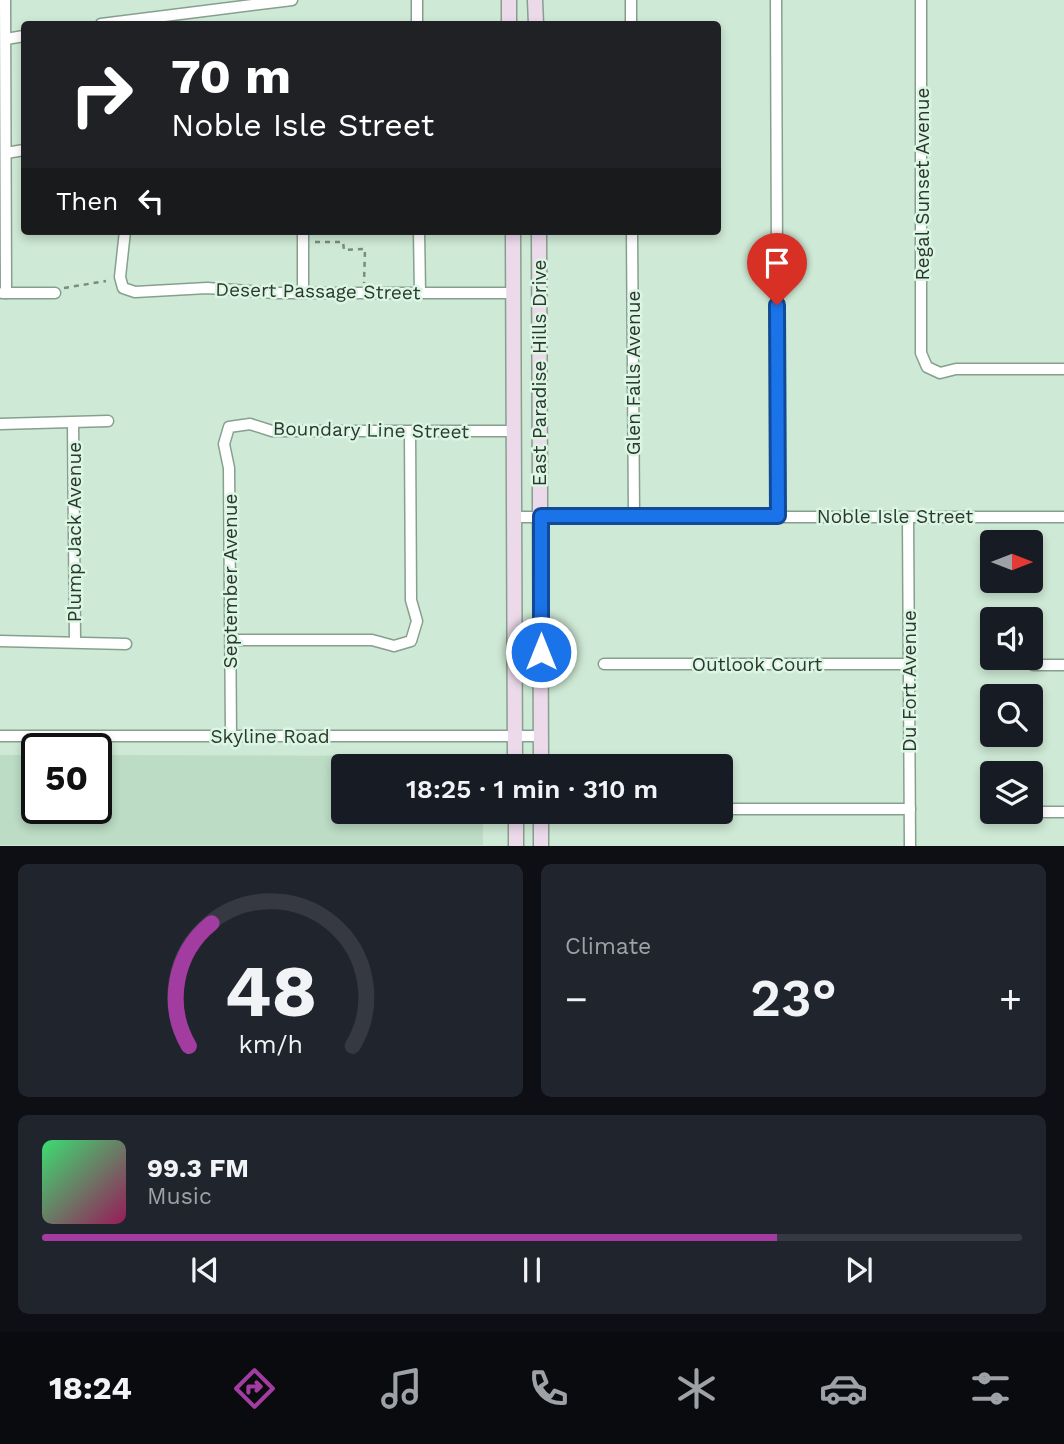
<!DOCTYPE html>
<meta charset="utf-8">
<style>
:root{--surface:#171b24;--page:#20242c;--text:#f1f3f6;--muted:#9ea1a6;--line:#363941;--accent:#a23ca0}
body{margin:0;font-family:"Work Sans",sans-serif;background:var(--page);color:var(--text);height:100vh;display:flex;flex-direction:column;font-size:26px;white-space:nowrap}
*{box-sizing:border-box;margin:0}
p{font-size:23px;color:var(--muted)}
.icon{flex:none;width:38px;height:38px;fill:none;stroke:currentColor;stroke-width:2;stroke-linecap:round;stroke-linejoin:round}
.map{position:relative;height:846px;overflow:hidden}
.side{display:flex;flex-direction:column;gap:18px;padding:18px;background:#0d0f14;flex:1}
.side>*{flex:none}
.top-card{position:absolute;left:21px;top:21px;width:700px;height:214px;border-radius:7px;box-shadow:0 4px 10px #0003;background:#202124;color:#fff;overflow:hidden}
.needle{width:46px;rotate:90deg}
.controls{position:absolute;left:980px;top:530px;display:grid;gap:14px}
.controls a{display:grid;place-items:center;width:63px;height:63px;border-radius:7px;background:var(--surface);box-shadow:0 4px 10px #0003;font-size:35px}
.speed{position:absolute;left:21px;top:733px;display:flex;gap:14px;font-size:35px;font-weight:700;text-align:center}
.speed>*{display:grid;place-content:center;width:91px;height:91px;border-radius:50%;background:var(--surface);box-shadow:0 4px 10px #0003;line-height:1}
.speed .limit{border:4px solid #111;border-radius:10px;background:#fff;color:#111}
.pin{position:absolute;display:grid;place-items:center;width:60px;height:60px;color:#fff;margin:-72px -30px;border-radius:50% 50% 50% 0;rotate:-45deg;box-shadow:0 0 7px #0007}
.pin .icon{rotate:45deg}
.me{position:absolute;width:77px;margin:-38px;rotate:0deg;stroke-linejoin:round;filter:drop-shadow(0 0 5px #0008)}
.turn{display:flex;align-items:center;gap:24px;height:147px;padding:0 35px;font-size:32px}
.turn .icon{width:91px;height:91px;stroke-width:2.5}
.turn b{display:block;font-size:49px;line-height:60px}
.then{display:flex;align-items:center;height:66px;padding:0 35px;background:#0003;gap:14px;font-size:26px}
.big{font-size:52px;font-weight:600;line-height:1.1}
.side .card{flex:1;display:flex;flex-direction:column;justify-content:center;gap:10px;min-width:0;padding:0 24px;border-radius:10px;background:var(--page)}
.side .dial{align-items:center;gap:0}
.dial svg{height:182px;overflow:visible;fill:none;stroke:var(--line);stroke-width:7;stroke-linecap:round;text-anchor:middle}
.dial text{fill:var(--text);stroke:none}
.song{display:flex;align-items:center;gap:21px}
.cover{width:84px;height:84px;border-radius:10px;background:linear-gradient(135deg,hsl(140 70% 55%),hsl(330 70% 35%))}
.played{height:7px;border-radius:4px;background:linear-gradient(90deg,var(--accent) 75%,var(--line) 75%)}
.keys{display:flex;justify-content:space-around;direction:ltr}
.heat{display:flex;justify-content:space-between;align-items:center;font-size:38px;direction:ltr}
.side .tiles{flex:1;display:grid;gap:18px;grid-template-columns:1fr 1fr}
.card:last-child{grid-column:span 2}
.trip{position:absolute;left:331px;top:754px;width:402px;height:70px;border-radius:7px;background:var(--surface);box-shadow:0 4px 10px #0003;font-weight:600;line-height:70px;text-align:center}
.tab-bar{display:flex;height:112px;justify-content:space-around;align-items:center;background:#090b0e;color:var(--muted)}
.tab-bar .icon{width:49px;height:49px}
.tab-bar .selected{color:var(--accent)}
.tab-bar b{font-size:32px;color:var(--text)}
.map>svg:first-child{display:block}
.built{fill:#bcdcc5}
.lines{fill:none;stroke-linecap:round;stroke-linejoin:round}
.minor-casing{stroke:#87a08e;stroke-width:13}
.secondary-casing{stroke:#87a08e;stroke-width:17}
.path{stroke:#798c7e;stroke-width:2.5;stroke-dasharray:5 5;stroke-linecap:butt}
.minor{stroke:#fff;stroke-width:10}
.secondary{stroke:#ecdaeb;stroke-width:14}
.route-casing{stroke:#114b97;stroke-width:18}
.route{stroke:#1a73e8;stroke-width:12}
.labels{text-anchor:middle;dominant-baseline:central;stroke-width:5;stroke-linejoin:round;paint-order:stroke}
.street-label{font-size:19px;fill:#2d372f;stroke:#dbf6e2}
</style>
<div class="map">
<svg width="1064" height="846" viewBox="0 0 1064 846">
<rect width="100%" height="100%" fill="#cee9d5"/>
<path class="built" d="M0,755H37V808H96V755L483,756V766H343V812H483V845H0Z"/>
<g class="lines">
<g class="minor-casing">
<g id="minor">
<path d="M5,0L6,293"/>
<path d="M417,0V24"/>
<path d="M631,0V24"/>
<path d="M776,0L778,516"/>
<path d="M921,0V353L927,367L940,373L956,369H1064"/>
<path d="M101,24L292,0"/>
<path d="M6,39L24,36"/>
<path d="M6,153L24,150"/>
<path d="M125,231L120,277L123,288L135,292L207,288L276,293H513"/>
<path d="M419,231L420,293"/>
<path d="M632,231L634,516"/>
<path d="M2,293H55"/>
<path d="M303,293V231"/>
<path d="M0,424L108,421"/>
<path d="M73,424L75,641"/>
<path d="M516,517H1064"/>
<path d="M908,517L910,846"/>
<path d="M231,640H372L394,646L411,641L417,621L411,600L410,432"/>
<path d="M0,641L126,644"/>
<path d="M604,664H909"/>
<path d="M1033,665H1064"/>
<path d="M0,736H540"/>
<path d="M231,737L229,468L224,444L229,427L250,424L272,431H514"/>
<path d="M721,809H910"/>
<path d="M1033,812H1064"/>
</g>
</g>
<g class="secondary-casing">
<g id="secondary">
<path d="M509,0V24"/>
<path d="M535,0L536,24"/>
<path d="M513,231L515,766"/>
<path d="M539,231L541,766"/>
<path d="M516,812V846"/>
<path d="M541,812V846"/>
</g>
</g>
<g class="path">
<path d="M315,242H343L344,250L365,249L364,283"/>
<path d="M64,288L106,281"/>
</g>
<use href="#minor" class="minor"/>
<use href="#secondary" class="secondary"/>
</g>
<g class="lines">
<g class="route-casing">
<path id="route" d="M541,652V516H778L777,305"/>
</g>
<use href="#route" class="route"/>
</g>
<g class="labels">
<g class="street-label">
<text transform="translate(922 184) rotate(-90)">Regal Sunset Avenue</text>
<text transform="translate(318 291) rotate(1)">Desert Passage Street</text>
<text transform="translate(539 373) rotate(-90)">East Paradise Hills Drive</text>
<text transform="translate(633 373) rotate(-90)">Glen Falls Avenue</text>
<text transform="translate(371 430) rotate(1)">Boundary Line Street</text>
<text x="895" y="516">Noble Isle Street</text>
<text transform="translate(74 532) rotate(-90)">Plump Jack Avenue</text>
<text transform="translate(230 581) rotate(-90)">September Avenue</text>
<text x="757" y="664">Outlook Court</text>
<text transform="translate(909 681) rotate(-90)">Du Fort Avenue</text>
<text x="270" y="736">Skyline Road</text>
</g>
</g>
</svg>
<div class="controls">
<a><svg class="needle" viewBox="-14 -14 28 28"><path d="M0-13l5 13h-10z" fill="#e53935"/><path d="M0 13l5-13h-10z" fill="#9ea1a6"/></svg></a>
<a><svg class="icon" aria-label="sound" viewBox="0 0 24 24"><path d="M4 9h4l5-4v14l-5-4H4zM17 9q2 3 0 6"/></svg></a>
<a><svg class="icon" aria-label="search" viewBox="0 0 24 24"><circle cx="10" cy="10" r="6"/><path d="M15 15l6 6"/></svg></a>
<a><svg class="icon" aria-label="layers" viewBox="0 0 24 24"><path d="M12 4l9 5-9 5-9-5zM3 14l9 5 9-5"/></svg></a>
</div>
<div class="speed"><div class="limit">50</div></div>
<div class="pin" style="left:777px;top:305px;background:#d93025"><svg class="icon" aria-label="arrive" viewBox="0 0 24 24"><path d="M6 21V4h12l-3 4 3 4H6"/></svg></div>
<svg class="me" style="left:541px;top:652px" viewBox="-20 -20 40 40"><circle r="17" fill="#1a73e8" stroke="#fff" stroke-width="3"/><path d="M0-11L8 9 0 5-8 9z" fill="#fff"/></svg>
<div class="trip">18:25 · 1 min · 310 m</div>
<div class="top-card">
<div class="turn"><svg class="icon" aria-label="right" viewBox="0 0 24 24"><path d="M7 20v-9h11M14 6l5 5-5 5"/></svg><div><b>70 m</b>Noble Isle Street</div></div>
<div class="then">Then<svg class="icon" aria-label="left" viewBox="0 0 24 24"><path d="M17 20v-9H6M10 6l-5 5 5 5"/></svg></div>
</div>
</div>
<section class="side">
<div class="tiles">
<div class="card dial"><svg viewBox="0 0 100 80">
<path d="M14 69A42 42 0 1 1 86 69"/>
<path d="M14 69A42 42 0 0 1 24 15" stroke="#a23ca0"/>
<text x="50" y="56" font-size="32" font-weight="700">48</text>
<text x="50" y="72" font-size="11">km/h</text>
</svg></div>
<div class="card"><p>Climate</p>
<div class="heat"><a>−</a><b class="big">23°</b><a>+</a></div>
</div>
<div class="card">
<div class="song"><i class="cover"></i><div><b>99.3 FM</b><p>Music</p></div></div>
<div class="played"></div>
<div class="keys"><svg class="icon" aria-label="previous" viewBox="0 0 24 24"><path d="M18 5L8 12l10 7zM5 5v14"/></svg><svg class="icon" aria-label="pause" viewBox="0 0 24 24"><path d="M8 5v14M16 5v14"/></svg><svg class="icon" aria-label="next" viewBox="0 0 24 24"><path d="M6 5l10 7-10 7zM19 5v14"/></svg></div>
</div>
</div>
</section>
<nav class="tab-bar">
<b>18:24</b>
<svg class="icon selected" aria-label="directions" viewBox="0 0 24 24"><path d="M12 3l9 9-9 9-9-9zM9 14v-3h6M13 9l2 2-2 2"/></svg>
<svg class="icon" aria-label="music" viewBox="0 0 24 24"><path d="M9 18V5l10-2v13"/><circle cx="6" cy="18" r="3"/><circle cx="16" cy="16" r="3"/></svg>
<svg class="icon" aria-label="phone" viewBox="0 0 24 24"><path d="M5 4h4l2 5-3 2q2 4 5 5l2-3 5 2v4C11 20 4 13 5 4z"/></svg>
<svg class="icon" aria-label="climate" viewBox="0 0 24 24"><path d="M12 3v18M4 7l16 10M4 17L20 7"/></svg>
<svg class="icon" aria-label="car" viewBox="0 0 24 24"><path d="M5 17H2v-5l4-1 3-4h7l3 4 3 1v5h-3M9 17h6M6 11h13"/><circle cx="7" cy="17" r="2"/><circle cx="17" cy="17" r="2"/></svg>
<svg class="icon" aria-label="filters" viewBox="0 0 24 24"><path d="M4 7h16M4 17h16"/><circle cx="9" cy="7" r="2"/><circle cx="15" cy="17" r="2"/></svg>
</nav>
